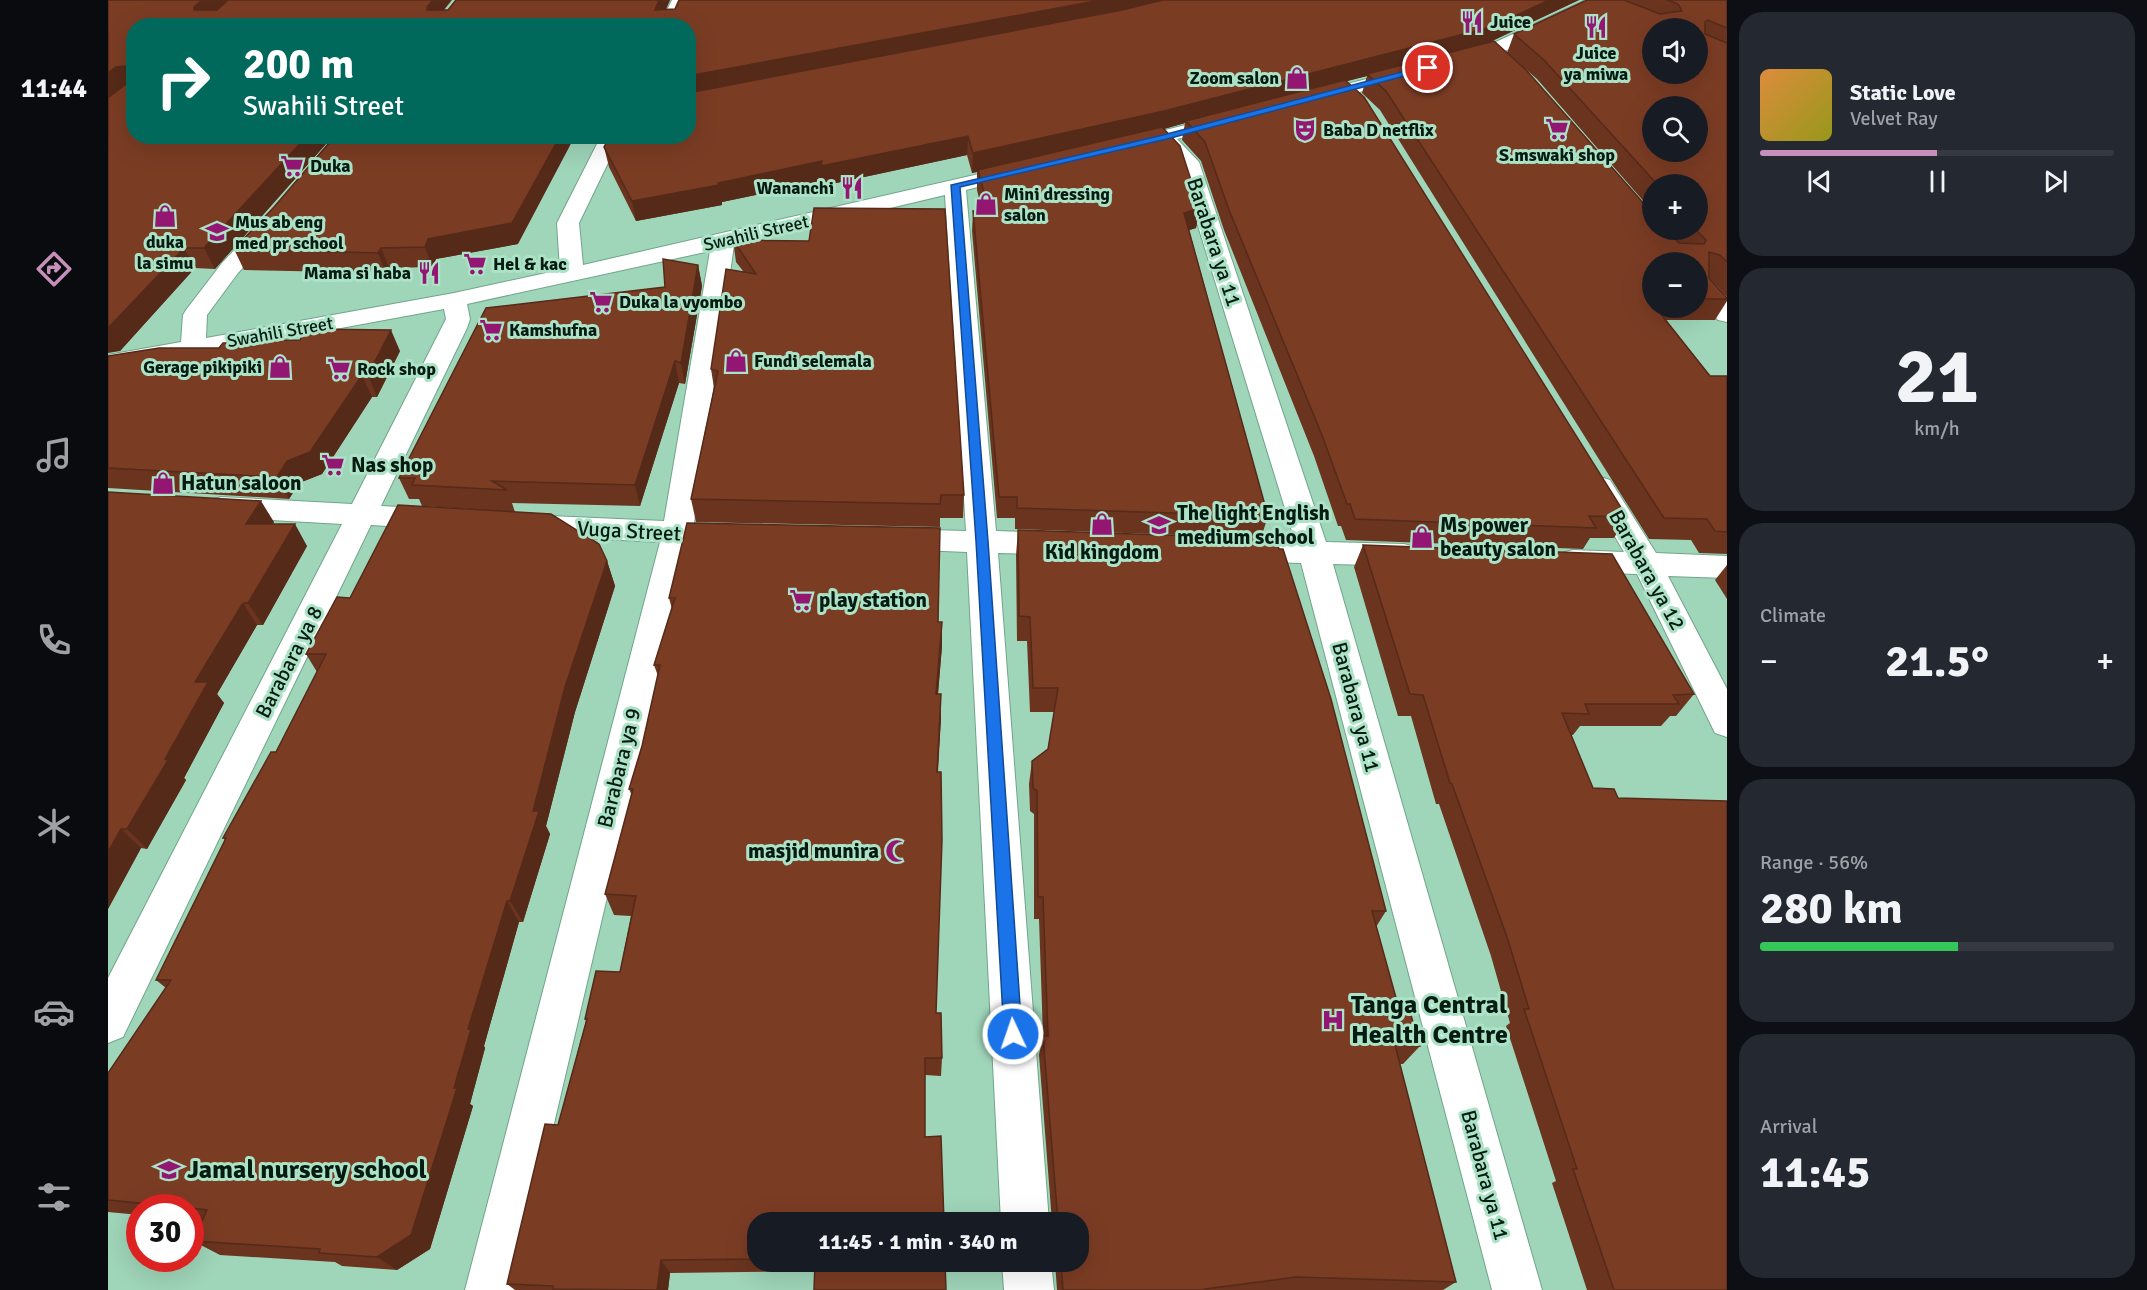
<!DOCTYPE html>
<meta charset="utf-8">
<style>
:root{--surface:#171b24;--page:#242831;--text:#f1f3f6;--muted:#9ea1a6;--line:#363941;--accent:#c690bb}
body{margin:0;font-family:Signika,sans-serif;background:var(--page);color:var(--text);height:100vh;display:flex;flex-direction:column;font-size:22px;white-space:nowrap}
*{box-sizing:border-box;margin:0}
p{font-size:20px;color:var(--muted)}
.icon{flex:none;width:33px;height:33px;fill:none;stroke:currentColor;stroke-width:2;stroke-linecap:round;stroke-linejoin:round}
.map{position:relative;flex:1;overflow:hidden}
.details{display:flex;flex-direction:column;gap:12px;padding:12px;background:#0d0f14;width:420px}
.details>*{flex:none}
.top-card{position:absolute;left:18px;top:18px;width:570px;height:126px;border-radius:24px;box-shadow:0 6px 24px #0002;background:#00695c;color:#fff;overflow:hidden}
.tools{position:absolute;left:1534px;top:18px;display:grid;gap:12px}
.tools a{display:grid;place-items:center;width:66px;height:66px;border-radius:50%;background:var(--surface);box-shadow:0 6px 24px #0002;font-size:30px}
.speed{position:absolute;left:18px;top:1194px;display:flex;gap:12px;font-size:30px;font-weight:700;text-align:center}
.speed>*{display:grid;place-content:center;width:78px;height:78px;border-radius:50%;background:var(--surface);box-shadow:0 6px 24px #0002;line-height:1}
.speed .limit{border:9px solid #d22;background:#fff;color:#111}
.pin{position:absolute;display:grid;place-items:center;width:51px;height:51px;color:#fff;margin:-26px;border:3px solid #fff;border-radius:50%;box-shadow:0 2px 6px #0007}
.me{position:absolute;width:66px;margin:-33px;rotate:357deg;stroke-linejoin:round;filter:drop-shadow(0 0 4px #0008)}
.turn{display:flex;align-items:center;gap:21px;height:126px;padding:0 18px;font-size:27px}
.turn .icon{width:78px;height:78px;stroke-width:2.5}
.turn b{display:block;font-size:42px;line-height:51px}
.big{font-size:45px;font-weight:700;line-height:1.1}
.details .tile{flex:1;display:flex;flex-direction:column;justify-content:center;gap:9px;min-width:0;padding:0 21px;border-radius:24px;background:var(--page)}
.details .dial{align-items:center;gap:0}
.dial b{font-size:78px;line-height:1}
.song{display:flex;align-items:center;gap:18px}
.cover{width:72px;height:72px;border-radius:9px;background:linear-gradient(135deg,hsl(30 70% 55%),hsl(60 70% 35%))}
.played{height:6px;border-radius:3px;background:linear-gradient(90deg,var(--accent) 50%,var(--line) 50%)}
.keys{display:flex;justify-content:space-around;direction:ltr}
.heat{display:flex;justify-content:space-between;align-items:center;font-size:33px;direction:ltr}
.charge{height:9px;border-radius:4px;background:linear-gradient(90deg,#34c759 56%,var(--line) 0)}
.trip{position:absolute;left:639px;top:1212px;width:342px;height:60px;border-radius:24px;background:var(--surface);box-shadow:0 6px 24px #0002;font-weight:700;line-height:60px;text-align:center}
main{display:flex;flex:1;min-height:0}
.tabs{display:flex;flex-direction:column;width:108px;justify-content:space-around;align-items:center;background:#090b0e;color:var(--muted)}
.tabs .icon{width:42px;height:42px}
.tabs .selected{color:var(--accent)}
.tabs b{font-size:27px;color:var(--text)}
.map>svg:first-child{display:block}
.lines{fill:none;stroke-linecap:round;stroke-linejoin:round}
.street-casing{stroke:#70a58a;stroke-width:2}
.street{fill:#fff;fill-rule:evenodd}
.wall{fill:#6a341f;fill-rule:evenodd}
.shaded-wall{fill:#562a19}
.building{fill:#7b3c24;stroke:#562a19;stroke-width:1.5;fill-rule:evenodd}
.route{fill:#1a73e8;stroke:#114b97;stroke-width:1.5}
.labels{text-anchor:middle;dominant-baseline:central;stroke-width:6;stroke-linejoin:round;paint-order:stroke}
.far-poi-label{font-size:18px;font-weight:bold;fill:#061c12;stroke:#ace2c6;text-anchor:start}
.far-street-label{font-size:18px;fill:#061c12;stroke:#ace2c6}
.street-label{font-size:21px;fill:#061c12;stroke:#ace2c6}
.poi-label{font-size:21px;font-weight:bold;fill:#061c12;stroke:#ace2c6;text-anchor:start}
.near-poi-label{font-size:26px;font-weight:bold;fill:#061c12;stroke:#ace2c6;text-anchor:start}
</style>
<main>
<nav class="tabs">
<b>11:44</b>
<svg class="icon selected" aria-label="directions" viewBox="0 0 24 24"><path d="M12 3l9 9-9 9-9-9zM9 14v-3h6M13 9l2 2-2 2"/></svg>
<svg class="icon" aria-label="music" viewBox="0 0 24 24"><path d="M9 18V5l10-2v13"/><circle cx="6" cy="18" r="3"/><circle cx="16" cy="16" r="3"/></svg>
<svg class="icon" aria-label="phone" viewBox="0 0 24 24"><path d="M5 4h4l2 5-3 2q2 4 5 5l2-3 5 2v4C11 20 4 13 5 4z"/></svg>
<svg class="icon" aria-label="climate" viewBox="0 0 24 24"><path d="M12 3v18M4 7l16 10M4 17L20 7"/></svg>
<svg class="icon" aria-label="car" viewBox="0 0 24 24"><path d="M5 17H2v-5l4-1 3-4h7l3 4 3 1v5h-3M9 17h6M6 11h13"/><circle cx="7" cy="17" r="2"/><circle cx="17" cy="17" r="2"/></svg>
<svg class="icon" aria-label="filters" viewBox="0 0 24 24"><path d="M4 7h16M4 17h16"/><circle cx="9" cy="7" r="2"/><circle cx="15" cy="17" r="2"/></svg>
</nav>
<div class="map">
<svg width="1619" height="1290" viewBox="0 0 1619 1290">
<rect width="100%" height="100%" fill="#9fd5b9"/>
<g class="lines">
<g class="street-casing">
<g id="street">
<path d="M564,0H580L568,26H551Z"/>
<path d="M1478,0H1499L1497,3L1389,55L1351,64L1345,63L1342,59L1345,55L1377,47Z"/>
<path d="M1298,69L1304,70L1307,74L1304,78L1203,105L1196,103L1194,99L1196,95Z"/>
<path d="M1118,115L1125,117L1128,121L1125,125L1069,139L1091,162L1218,542L1296,544L1307,547L1311,555L1307,563L1296,566L1225,564L1434,1290H1384L1193,563L1132,561L1121,558L1117,550L1121,542L1132,539L1187,541L1071,164L1051,143L1020,151L1013,149L1010,145L1013,141Z"/>
<path d="M493,136H513L471,223L475,265L914,164L921,166L924,170L921,174L858,190L888,531L955,533L966,537L970,544L966,551L955,555L890,553L941,1222H893L859,552L787,549L776,546L772,539L776,532L787,529L858,531L837,195L626,245L586,523L622,525L633,528L637,535L633,542L622,545L582,543L407,1290H357L552,542L419,535L408,532L404,525L408,518L419,515L556,521L602,251L359,304L362,319L359,328L273,506L328,509L339,512L343,519L339,526L328,529L263,525L15,1037L0,1043V978L234,524L113,517L103,514L98,507L103,500L113,497L244,504L338,319L336,309L0,371V355L73,342L75,315L78,310L114,263L153,222L161,220L169,222L172,227L130,273L99,315L98,338L346,293L452,270L449,223Z"/>
<path d="M1590,275L1598,277L1619,300V322L1610,320L1590,297Z"/>
<path d="M1492,477L1502,480L1548,553L1619,556V578L1560,576L1619,689V737L1607,733L1529,574L1465,572L1454,569L1450,561L1454,553L1465,550L1516,552L1478,487L1482,480Z"/>
<path d="M894,1262H943L946,1290H896Z"/>
</g>
</g>
<use href="#street" class="street"/>
</g>
<g class="wall">
<path d="M0,0L336,10L562,0L557,10L567,9L571,0H1471L1381,42L1560,230H1590V184H1545V212L1429,79L1399,53L1406,34L1479,0H1619V297L1601,277L1619,298V301L1607,320H1558L1602,376H1619V554L1591,553L1583,540L1541,539L1272,110L1254,93L1259,76L1238,81L1519,517L1506,538H1482L1475,549L1238,540L1233,526H1230L1206,456L1116,230L1093,161L1074,140L1077,123L1056,129L1092,208L1088,228L1081,230L1160,516L1153,538L907,529V518H889L864,231L865,211H874L869,190V172L864,173L859,155L714,186V181L614,202V205L528,221L501,167L496,147L580,26L26,136H225L107,269L87,268L12,351ZM1545,262H1590V308H1545Z"/>
<path d="M166,207L410,244L328,259L324,267L281,268L278,273L136,270L126,249Z"/>
<path d="M625,240L856,495L855,518H832V527L588,522L583,499L606,388L603,369L635,271L628,262Z"/>
<path d="M590,265L594,286L577,384L571,383L532,506L404,503L407,512L314,506L311,499H301L291,478L557,287Z"/>
<path d="M292,351L269,397H264L214,474L191,483L181,499L0,488V356Z"/>
<path d="M0,492L166,522L165,524L199,546L155,625H149L109,694L116,703L76,778L78,780L39,849L33,848L0,909Z"/>
<path d="M910,530L1278,911L1268,927L1290,1005L1312,1046L1295,1064H1292L1348,1282L1335,1290H949L947,1262H970V1222H944L931,1055L935,1036L931,919H926V814L922,811L921,784L924,761L940,749L946,712H922L919,641H909L908,555Z"/>
<path d="M1255,545L1586,694L1568,716H1562L1553,726H1472L1465,735H1463L1619,1290H1479L1444,1183L1448,1181L1398,1026L1402,1023L1383,956L1331,804H1328L1303,716H1290L1246,567Z"/>
<path d="M499,561L507,586L467,712L438,826L442,834L415,922H411L376,1046L377,1048L362,1104L365,1106L322,1249L289,1270L234,1266L227,1262L112,1255L85,1241L94,1221L82,1220V1208H32V1215L0,1212V1073L58,988L48,980L117,840L115,838L168,752L209,672L198,654L242,598Z"/>
<path d="M1619,565V599L1607,580Z"/>
<path d="M561,598L830,622L834,646L830,694L833,718L830,772L828,1013L834,1058L833,1076L817,1075L650,1222V1262H837L707,1271L562,1273L560,1290H407L399,1284L450,1125L478,1021L477,1019L512,972L523,916L506,915L497,894L524,796L521,789L534,746L550,676L546,665L564,609Z"/>
</g>
<g class="shaded-wall">
<path d="M94,0H122L94,24L86,10V7Z"/>
<path d="M325,0H344L324,25L319,7Z"/>
<path d="M551,0H562L551,26L547,10Z"/>
<path d="M993,0H1066L580,96V76Z"/>
<path d="M1441,0H1471L1376,45L1259,74V76L1079,123L1078,121L1077,123L1052,130L864,173L865,153Z"/>
<path d="M18,66L26,80L0,100V73L8,67Z"/>
<path d="M199,136H225L107,269L96,248Z"/>
<path d="M452,136H467L410,244L328,259L324,267L317,247L320,239Z"/>
<path d="M487,136H491L488,142Z"/>
<path d="M860,136L859,155L714,186V181L614,202V205L528,221L524,201L714,161Z"/>
<path d="M1092,208L1088,228L1073,233L1076,213Z"/>
<path d="M76,248L87,268L12,351L0,353V328Z"/>
<path d="M273,248L281,268L278,273L270,253Z"/>
<path d="M590,265L594,286L577,384L573,363Z"/>
<path d="M283,330L292,351L269,397L260,375Z"/>
<path d="M567,361L571,383L532,506L527,485Z"/>
<path d="M254,375L264,397L214,474L191,483L181,499L169,477L179,461Z"/>
<path d="M153,501L166,522L151,545L138,524Z"/>
<path d="M187,524L199,546L155,625L140,603Z"/>
<path d="M499,561L507,586L467,712L438,826L442,834L415,922L402,901L457,687Z"/>
<path d="M135,603L149,625L109,694L116,703L76,778L78,780L39,849L19,829L57,759L87,682Z"/>
<path d="M834,622V646L828,717V694Z"/>
<path d="M833,694V718L828,795L829,772Z"/>
<path d="M13,829L33,848L0,909V852Z"/>
<path d="M399,901L411,922L376,1046L377,1048L362,1104L365,1106L322,1249L289,1270L269,1257L346,1088L360,1029Z"/>
<path d="M553,1260L562,1273L560,1290H549Z"/>
</g>
<g class="building">
<path d="M0,0H94L86,7V10H109L120,0H325L319,7V10H340L348,0H551L547,10L567,9L571,0H993L580,76V26H26V136H199L96,248H76L0,328V98L18,84V66L8,67L0,73Z"/>
<path d="M1055,0H1441L1383,27L1056,111L865,153L860,136L713,166L714,161L610,183L611,185L524,201L496,147L502,136H580V93L1014,10Z"/>
<path d="M1479,0H1516L1552,14L1574,11L1570,4L1559,0H1619V28L1600,20L1597,22V34L1619,43V262L1612,255L1601,252V278L1619,298V299H1590V262H1545V299H1541L1545,304V308H1548L1602,376H1619V532L1607,531L1599,519L1556,518L1278,91L1259,74L1386,41L1419,71L1545,214V230H1559L1571,243L1596,244L1598,240L1588,230H1590V184H1549L1436,60L1406,34ZM1545,28H1590V74H1545ZM1545,106H1590V152H1545Z"/>
<path d="M1237,80L1256,97L1519,517L1481,516L1488,528L1247,519L1242,504H1239L1214,435L1121,210L1097,142L1078,121Z"/>
<path d="M1054,127L1072,146L1092,208L1076,213L1160,516L909,508V497H891L865,211H881L870,170Z"/>
<path d="M227,136H452L404,223L320,239L317,247L273,248L270,253L126,249L166,207Z"/>
<path d="M706,208L837,209L856,495H833L832,504L583,499L610,371L603,369L618,269L648,274L625,240L701,241Z"/>
<path d="M555,259L590,265L573,363L567,361L527,485L384,481L399,490L304,485L307,478H291L378,308L557,287Z"/>
<path d="M198,329L283,330L260,375H254L202,452L179,461L169,477L0,468V356L51,348H111L115,343H129L131,341L192,340Z"/>
<path d="M0,492L153,501L138,524H187L140,603H135L87,682H100L57,759L60,760L19,829H13L0,852Z"/>
<path d="M290,505L443,514L491,544L499,561L457,687L425,811H431L402,901H399L360,1029H363L346,1088H349L303,1235L269,1257L211,1253L212,1249L85,1241L99,1210L82,1208L0,1200V1073L63,980H48L118,838H115L163,752H168L218,654H198L229,597L242,598Z"/>
<path d="M579,523L832,528L830,622H834L828,694H833L829,772H833L834,840L828,1013H833L834,1058H817V1137L833,1136L836,1222H650V1259L553,1260L549,1290L445,1289V1286L399,1284L437,1124L450,1125L479,1019H477L488,971L512,972L528,896L497,894L525,789H521L534,746L552,665H546L567,598H561Z"/>
<path d="M910,530L1168,539L1171,549H1175L1223,699L1278,911H1264L1290,1005H1300L1312,1046L1287,1045L1348,1282L1188,1277L1097,1289V1290H955L953,1262H970V1222H950L935,1036H940L935,897H930L929,791L925,788L924,761L940,749L950,688H925L922,617L911,616Z"/>
<path d="M1255,545L1504,554L1586,694L1565,695L1571,704H1477L1481,714L1454,713L1485,788L1506,789L1510,798L1619,801V1290H1506L1465,1169H1469L1416,1009H1421L1399,937L1344,784L1342,783L1315,695L1302,694Z"/>
<path d="M707,1262H837L838,1290H706Z"/>
</g>
<path class="route" d="M1320,65L1323,69L1059,139L852,187L880,541L914,1034L911,1041L905,1043L898,1041L896,1034L868,541L843,185L1055,135Z"/>
<defs>
<g id="restaurant-bare" transform="scale(1.8)"><path d="M-5-6h1v4h1v-4h1v4h1v-4h1v5L-1.5 .5V6h-2V.5L-5-1ZM5-6V6H3V1.5H1.5Q1.5-4 5-6Z" fill="#921672" stroke="#ace2c6" stroke-width="2.5" paint-order="stroke"/></g>
<g id="shop-bare" transform="scale(1.8)"><path d="M-5-2.5h2.3a2.7 3.5 0 0 1 5.4 0H5L5.5 6h-11ZM-1.5-2.5h3a1.5 2.3 0 0 0-3 0Z" fill="#921672" stroke="#ace2c6" stroke-width="2.5" paint-order="stroke"/></g>
<g id="supermarket-bare" transform="scale(1.8)"><path d="M-6-5.5h2.5l.6 2H6L4.5 2H-2.5L-4.4-4H-6ZM-1.5 3.2a1.3 1.3 0 1 0 .1 0ZM3 3.2a1.3 1.3 0 1 0 .1 0Z" fill="#921672" stroke="#ace2c6" stroke-width="2.5" paint-order="stroke"/></g>
<g id="theatre-bare" transform="scale(1.8)"><path d="M-5-5.5Q0-4 5-5.5V0Q5 5 0 6Q-5 5-5 0ZM-3.3-2.5H-1v1.5H-3.3ZM1-2.5H3.3v1.5H1ZM-2.8 1Q0 5.5 2.8 1Z" fill="#921672" stroke="#ace2c6" stroke-width="2.5" paint-order="stroke"/></g>
<g id="school-bare" transform="scale(1.8)"><path d="M0-5L7-2L0 1L-7-2ZM-4 1L0 2.5L4 1V4Q0 6-4 4Z" fill="#921672" stroke="#ace2c6" stroke-width="2.5" paint-order="stroke"/></g>
<g id="mosque-bare" transform="scale(1.8)"><path d="M3.5-4.9A6 6 0 1 0 3.5 4.9A5 5 0 1 1 3.5-4.9Z" fill="#921672" stroke="#ace2c6" stroke-width="2.5" paint-order="stroke"/></g>
<g id="hospital-bare" transform="scale(1.8)"><path d="M-5-5h3v3.5h4V-5h3V5h-3V1.5h-4V5h-3Z" fill="#921672" stroke="#ace2c6" stroke-width="2.5" paint-order="stroke"/></g>
</defs>
<g fill-rule="evenodd">
<use href="#restaurant-bare" x="1364" y="22"/>
<use href="#restaurant-bare" x="1488" y="27"/>
<use href="#shop-bare" x="1189" y="78"/>
<use href="#supermarket-bare" x="1449" y="129"/>
<use href="#theatre-bare" x="1197" y="130"/>
<use href="#supermarket-bare" x="184" y="166"/>
<use href="#restaurant-bare" x="744" y="188"/>
<use href="#shop-bare" x="878" y="204"/>
<use href="#shop-bare" x="57" y="216"/>
<use href="#school-bare" x="109" y="232"/>
<use href="#supermarket-bare" x="367" y="264"/>
<use href="#restaurant-bare" x="321" y="273"/>
<use href="#supermarket-bare" x="493" y="302"/>
<use href="#supermarket-bare" x="383" y="330"/>
<use href="#shop-bare" x="628" y="361"/>
<use href="#shop-bare" x="172" y="367"/>
<use href="#supermarket-bare" x="231" y="369"/>
<use href="#supermarket-bare" x="225" y="465"/>
<use href="#shop-bare" x="55" y="483"/>
<use href="#shop-bare" x="994" y="524"/>
<use href="#school-bare" x="1051" y="525"/>
<use href="#shop-bare" x="1314" y="537"/>
<use href="#supermarket-bare" x="693" y="600"/>
<use href="#mosque-bare" x="789" y="851"/>
<use href="#hospital-bare" x="1225" y="1020"/>
<use href="#school-bare" x="61" y="1170"/>
</g>
<g class="labels">
<g class="far-poi-label">
<text x="1382" y="22">Juice</text>
<text x="1488" y="53" text-anchor="middle">Juice<tspan x="1488" dy="21">ya miwa</tspan></text>
<text x="1171" y="78" text-anchor="end">Zoom salon</text>
<text x="1215" y="130">Baba D netflix</text>
<text x="1449" y="155" text-anchor="middle">S.mswaki shop</text>
<text x="202" y="166">Duka</text>
<text x="726" y="188" text-anchor="end">Wananchi</text>
<text x="896" y="194">Mini dressing<tspan x="896" dy="21">salon</tspan></text>
<text x="127" y="222">Mus ab eng<tspan x="127" dy="21">med pr school</tspan></text>
<text x="57" y="242" text-anchor="middle">duka<tspan x="57" dy="21">la simu</tspan></text>
<text x="385" y="264">Hel &amp; kac</text>
<text x="303" y="273" text-anchor="end">Mama si haba</text>
<text x="511" y="302">Duka la vyombo</text>
<text x="401" y="330">Kamshufna</text>
<text x="646" y="361">Fundi selemala</text>
<text x="154" y="367" text-anchor="end">Gerage pikipiki</text>
<text x="249" y="369">Rock shop</text>
</g>
<g class="far-street-label">
<text transform="translate(648 233) rotate(-13)">Swahili Street</text>
<text transform="translate(172 332) rotate(-10)">Swahili Street</text>
</g>
<g class="street-label">
<text transform="translate(1106 242) rotate(72)">Barabara ya 11</text>
<text transform="translate(521 531) rotate(3)">Vuga Street</text>
<text transform="translate(1539 570) rotate(61)">Barabara ya 12</text>
<text transform="translate(181 662) rotate(-63)">Barabara ya 8</text>
<text transform="translate(1248 707) rotate(75)">Barabara ya 11</text>
<text transform="translate(511 768) rotate(-76)">Barabara ya 9</text>
<text transform="translate(1377 1175) rotate(75)">Barabara ya 11</text>
</g>
<g class="poi-label">
<text x="243" y="465">Nas shop</text>
<text x="73" y="483">Hatun saloon</text>
<text x="1069" y="513">The light English<tspan x="1069" dy="24">medium school</tspan></text>
<text x="1332" y="525">Ms power<tspan x="1332" dy="24">beauty salon</tspan></text>
<text x="994" y="552" text-anchor="middle">Kid kingdom</text>
<text x="711" y="600">play station</text>
<text x="771" y="851" text-anchor="end">masjid munira</text>
</g>
<g class="near-poi-label">
<text x="1243" y="1005">Tanga Central<tspan x="1243" dy="30">Health Centre</tspan></text>
<text x="79" y="1170">Jamal nursery school</text>
</g>
</g>
</svg>
<div class="tools">
<a><svg class="icon" aria-label="sound" viewBox="0 0 24 24"><path d="M4 9h4l5-4v14l-5-4H4zM17 9q2 3 0 6"/></svg></a>
<a><svg class="icon" aria-label="search" viewBox="0 0 24 24"><circle cx="10" cy="10" r="6"/><path d="M15 15l6 6"/></svg></a>
<a>+</a>
<a>−</a>
</div>
<div class="speed"><div class="limit">30</div></div>
<div class="pin" style="left:1320px;top:68px;background:#d93025"><svg class="icon" aria-label="arrive" viewBox="0 0 24 24"><path d="M6 21V4h12l-3 4 3 4H6"/></svg></div>
<svg class="me" style="left:905px;top:1034px" viewBox="-20 -20 40 40"><circle r="17" fill="#1a73e8" stroke="#fff" stroke-width="3"/><path d="M0-11L8 9 0 5-8 9z" fill="#fff"/></svg>
<div class="trip">11:45 · 1 min · 340 m</div>
<div class="top-card">
<div class="turn"><svg class="icon" aria-label="right" viewBox="0 0 24 24"><path d="M7 20v-9h11M14 6l5 5-5 5"/></svg><div><b>200 m</b>Swahili Street</div></div>
</div>
</div>
<section class="details">
<div class="tile">
<div class="song"><i class="cover"></i><div><b>Static Love</b><p>Velvet Ray</p></div></div>
<div class="played"></div>
<div class="keys"><svg class="icon" aria-label="previous" viewBox="0 0 24 24"><path d="M18 5L8 12l10 7zM5 5v14"/></svg><svg class="icon" aria-label="pause" viewBox="0 0 24 24"><path d="M8 5v14M16 5v14"/></svg><svg class="icon" aria-label="next" viewBox="0 0 24 24"><path d="M6 5l10 7-10 7zM19 5v14"/></svg></div>
</div>
<div class="tile dial"><b>21</b><p>km/h</p></div>
<div class="tile"><p>Climate</p>
<div class="heat"><a>−</a><b class="big">21.5°</b><a>+</a></div>
</div>
<div class="tile"><p>Range · 56%</p><b class="big">280 km</b><div class="charge"></div></div>
<div class="tile"><p>Arrival</p><b class="big">11:45</b></div>
</section>
</main>
